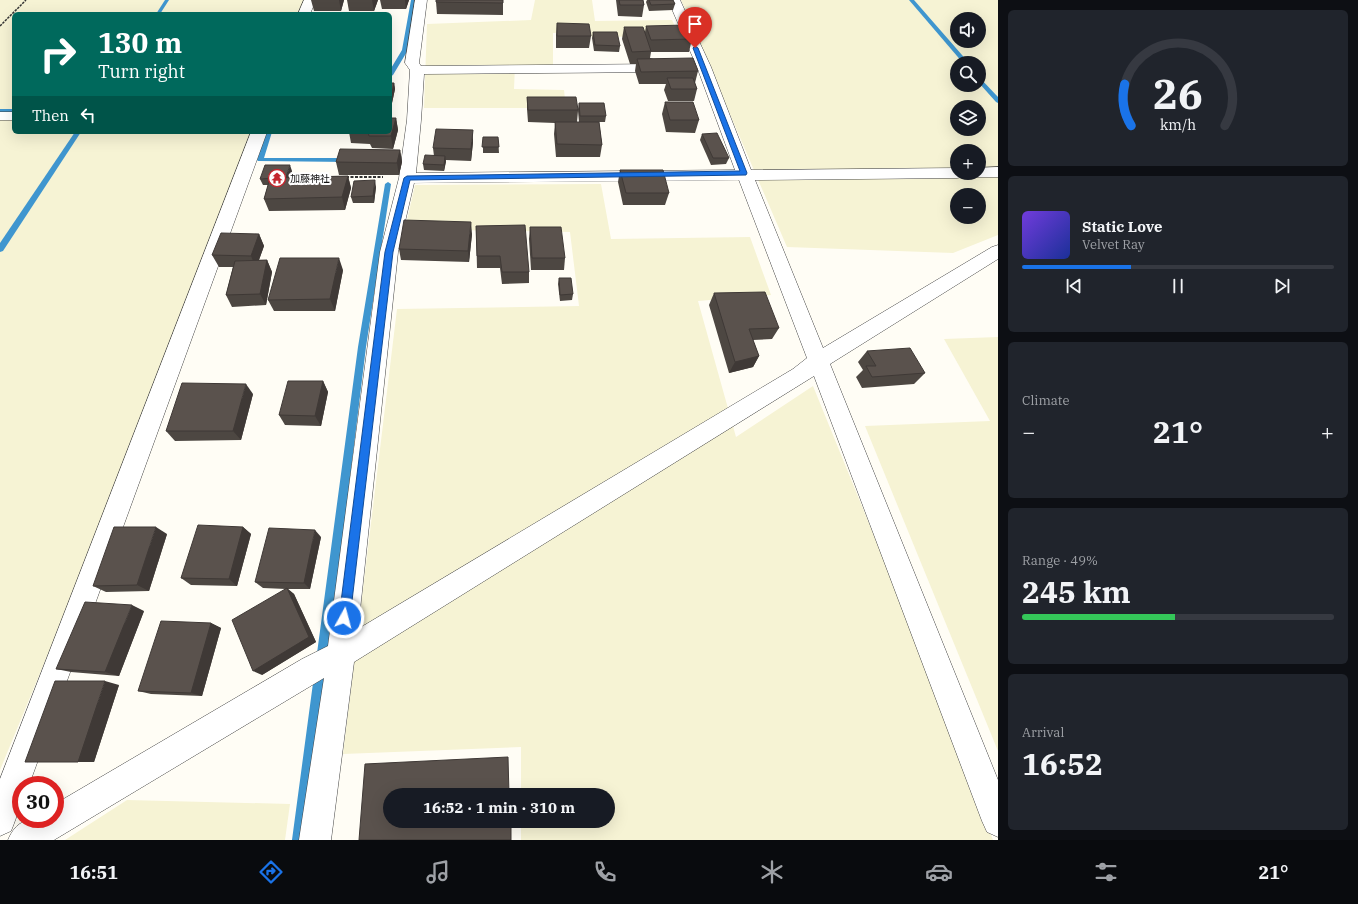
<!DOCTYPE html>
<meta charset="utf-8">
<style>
:root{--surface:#171b24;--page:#20242c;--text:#f1f3f6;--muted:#9ea1a6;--line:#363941;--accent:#1a73e8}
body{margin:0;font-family:"IBM Plex Serif","Noto Sans JP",serif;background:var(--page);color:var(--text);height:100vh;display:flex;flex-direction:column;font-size:15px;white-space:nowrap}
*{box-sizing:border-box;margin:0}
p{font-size:13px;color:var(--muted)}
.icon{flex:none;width:22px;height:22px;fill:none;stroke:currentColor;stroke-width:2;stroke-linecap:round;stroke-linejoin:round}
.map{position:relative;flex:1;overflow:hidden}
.panel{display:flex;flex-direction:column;gap:10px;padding:10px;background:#0d0f14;width:360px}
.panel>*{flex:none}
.guide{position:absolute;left:12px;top:12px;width:380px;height:122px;border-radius:6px;box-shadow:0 4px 16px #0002;background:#00695c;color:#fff;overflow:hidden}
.tools{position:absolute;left:950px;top:12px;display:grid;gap:8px}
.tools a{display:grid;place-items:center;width:36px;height:36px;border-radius:50%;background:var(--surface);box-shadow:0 4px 16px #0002;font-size:20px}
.speed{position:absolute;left:12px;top:776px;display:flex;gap:8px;font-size:20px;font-weight:700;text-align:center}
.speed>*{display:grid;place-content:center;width:52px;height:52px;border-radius:50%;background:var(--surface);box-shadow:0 4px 16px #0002;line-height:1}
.speed .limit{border:6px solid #d22;background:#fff;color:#111}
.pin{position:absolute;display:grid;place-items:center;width:34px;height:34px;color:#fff;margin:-41px -17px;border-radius:50% 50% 50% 0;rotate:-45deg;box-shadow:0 0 4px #0007}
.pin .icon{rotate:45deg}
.me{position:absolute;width:44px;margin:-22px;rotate:7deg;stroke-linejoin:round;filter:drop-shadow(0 0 3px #0008)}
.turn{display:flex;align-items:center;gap:14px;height:84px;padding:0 20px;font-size:18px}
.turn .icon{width:52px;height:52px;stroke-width:2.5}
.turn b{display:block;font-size:28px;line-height:34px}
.then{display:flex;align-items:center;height:38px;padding:0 20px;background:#0003;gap:8px;font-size:15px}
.big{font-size:30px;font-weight:800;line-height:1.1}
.panel .widget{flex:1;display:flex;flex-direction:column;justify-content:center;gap:6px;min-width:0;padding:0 14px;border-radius:6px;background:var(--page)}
.panel .dial{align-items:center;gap:0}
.dial svg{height:104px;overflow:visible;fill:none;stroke:var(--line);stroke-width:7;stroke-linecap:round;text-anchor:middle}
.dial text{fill:var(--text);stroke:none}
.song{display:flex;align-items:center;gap:12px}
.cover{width:48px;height:48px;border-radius:6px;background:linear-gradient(135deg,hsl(260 70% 55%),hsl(230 70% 35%))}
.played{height:4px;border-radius:2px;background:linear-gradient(90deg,var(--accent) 35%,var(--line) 35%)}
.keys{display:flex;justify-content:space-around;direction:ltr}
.heat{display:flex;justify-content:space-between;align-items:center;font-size:22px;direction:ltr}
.charge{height:6px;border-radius:3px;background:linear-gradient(90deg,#34c759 49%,var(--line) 0)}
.trip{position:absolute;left:383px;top:788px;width:232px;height:40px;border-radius:20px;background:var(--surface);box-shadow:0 4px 16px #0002;font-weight:800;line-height:40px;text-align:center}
.menu{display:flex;height:64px;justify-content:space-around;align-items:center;background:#090b0e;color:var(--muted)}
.menu .icon{width:28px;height:28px}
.menu .on{color:var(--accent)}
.menu b{font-size:18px;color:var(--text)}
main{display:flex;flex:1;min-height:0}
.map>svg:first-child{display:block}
.farmland{fill:#f6f3d4;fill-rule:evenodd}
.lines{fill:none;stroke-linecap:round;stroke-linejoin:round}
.stream{fill:#3f96cf;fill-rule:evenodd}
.street-casing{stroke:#444;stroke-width:1}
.path-far1{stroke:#333;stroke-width:1.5;stroke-dasharray:2.5 1;stroke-linecap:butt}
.path{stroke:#333;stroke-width:2;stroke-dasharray:3 1.5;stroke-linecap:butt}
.street{fill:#fff;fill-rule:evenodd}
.wall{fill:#4d4742;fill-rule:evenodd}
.shaded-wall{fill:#3f3936}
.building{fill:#5a524d;stroke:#3f3936}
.route{fill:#1a73e8;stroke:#114b97}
.labels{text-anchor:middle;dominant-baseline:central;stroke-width:4;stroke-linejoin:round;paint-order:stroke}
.far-poi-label{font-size:10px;fill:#111;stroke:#fff;text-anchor:start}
</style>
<main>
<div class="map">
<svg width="998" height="840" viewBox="0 0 998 840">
<rect width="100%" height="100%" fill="#fffdf5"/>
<g class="farmland">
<path d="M0,0H305L299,14H14V132H252L98,533L0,770Z"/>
<path d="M535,0H592L595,21L672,20L680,36L592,37L587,32L553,33V65H515L514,89L564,90L566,108H424L427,24L531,20Z"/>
<path d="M681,0H998V235L953,253L787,247ZM957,19H979V41H957ZM957,63H979V85H957ZM957,107H979V129H957ZM957,151H979V173H957ZM957,195H979V217H957Z"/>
<path d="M601,184L611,239L750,237L771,295L698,301L736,437L813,386L912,629L993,840H521V821H608V795H521V747L343,754L397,309L579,306L570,232L405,229L415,185Z"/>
<path d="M998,337V751L865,426L990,421L944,339Z"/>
<path d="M127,800L290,804L285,840H65Z"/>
</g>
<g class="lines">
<g class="stream">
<path d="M165,0H169L160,14H156Z"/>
<path d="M411,0H415L408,50L393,75L390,77V70L402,50Z"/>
<path d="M909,0H914L969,63H963Z"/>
<path d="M979,77L998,97V103L996,102L979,83Z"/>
<rect x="0" y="109" width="14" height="4"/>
<path d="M75,132H81L3,251L0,252V243Z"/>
<path d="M266,132H272L264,158H348L351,160L348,162L258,161L257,160Z"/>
<path d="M388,182L391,184L366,347L306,840H292L358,347L385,184Z"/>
</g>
<g class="street-casing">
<g id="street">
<path d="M304,0H316L310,14H298Z"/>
<path d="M415,0H427L419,63L421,66L666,64L671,65L673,68L671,71L666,72L424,74L421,120L416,173L735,170L697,67L668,0H680L711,67L751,170L957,168V173H965L963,177L957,178L755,180L823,348L992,247L998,245V259L830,364L998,780V837L987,832L982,821L814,376L354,662L331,840H299L324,678L54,840H8C18,816 33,819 55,819V804L302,659L328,646L380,252L399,178L407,120L410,70L405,63ZM739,180L807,358L793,369L358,629L398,252L414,183Z"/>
<rect x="0" y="112" width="14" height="8"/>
<path d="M251,132H267L29,785H21C21,804 18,814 11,831L0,836V779Z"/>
<path d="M998,167V177H973L971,173H979V168Z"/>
</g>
</g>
<path class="path-far1" d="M0,26L26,0"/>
<path class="path" d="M346,177H383"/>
<use href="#street" class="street"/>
</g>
<g class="wall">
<path d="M311,0H344L341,11H314Z"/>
<path d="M347,0H378L374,11H349Z"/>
<path d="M380,0H409L406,9H382Z"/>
<path d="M436,0H503V15L437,14L436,2Z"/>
<path d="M616,0H643L644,5L642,17L618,16Z"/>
<path d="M647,0H673L675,4L673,10L649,11L646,2Z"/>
<path d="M557,23L591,36L589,48H556V35Z"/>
<path d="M646,26L692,39L689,52H651L650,58L698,71L695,83L697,89L694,101H668L664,90L666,84H639L635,71L636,64H630L622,39L624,27L645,32Z"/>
<path d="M593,32L620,46L619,52L594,51L592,38Z"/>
<path d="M390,83H394L395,89L392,103H390Z"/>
<path d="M527,97L578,109L579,103L606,116L605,122H599L602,145L600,157H556L554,134L555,123L528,122L527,109ZM578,111L579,122H577Z"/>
<path d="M665,102L699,120L695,133L666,132L662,114Z"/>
<path d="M396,118L398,130L393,149L372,148L370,144L351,143L349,132H390Z"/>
<path d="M702,134L729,158L726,164L711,165L700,140Z"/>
<path d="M483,137H498L499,153H483Z"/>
<path d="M473,142L471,161L446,160L444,171L424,170L423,164L434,156L433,148Z"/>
<path d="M400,150L402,162L399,175H339L336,162Z"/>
<path d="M620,170L669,193L665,205H623L618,182Z"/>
<path d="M292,171L290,177L348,176L351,188L345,210L269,211L264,199L268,185H263L260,179Z"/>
<path d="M376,187L374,203H353L351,197Z"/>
<path d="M476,226L529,272V283L502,284L500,268H477Z"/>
<path d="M530,227L565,258L564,270H531L529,239Z"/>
<path d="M259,234L264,246L259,260H267L272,272L266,305L232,307L226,295L233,267H219L212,255Z"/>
<path d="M472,234L469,262L401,260L399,249Z"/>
<path d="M343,270L335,311H274L268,300Z"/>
<path d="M559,278L573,294L572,300L560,301L558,284Z"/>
<path d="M714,293L779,328L772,339L753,340L759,356L753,367L729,373L709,305Z"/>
<path d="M867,351L925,373L914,384L862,388L856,377L863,370L858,362Z"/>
<path d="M323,381L328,392L321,426L285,425L279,415Z"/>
<path d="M253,394L241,440L175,441L166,431Z"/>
<path d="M243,527L251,534L237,586L191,585L181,578Z"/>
<path d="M167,534L149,591L106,592L93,586Z"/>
<path d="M321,537L310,589H287L294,594L316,642L262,675L286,589L263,588L255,582Z"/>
<path d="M144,611L119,676L71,672L56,669Z"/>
<path d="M211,623L221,628L202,696L151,694L138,691Z"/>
<path d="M119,685L94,762H25Z"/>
</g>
<g class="shaded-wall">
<path d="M339,0H344L341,11Z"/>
<path d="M372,0H378L374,11Z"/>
<path d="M405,0H409L406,9Z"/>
<path d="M394,83L395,89L392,103L391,97Z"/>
<path d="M396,118L398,130L393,149L391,136Z"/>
<path d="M473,130V142L471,161V149Z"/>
<path d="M400,150L402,162L399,175L397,163Z"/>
<path d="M445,156L446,162L444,171V165Z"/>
<path d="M290,165L292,171L288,185L286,178Z"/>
<path d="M348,176L351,188L345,210L342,197Z"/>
<path d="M375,180L376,187L374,203L373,196Z"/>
<path d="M471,222L472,234L469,262L468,251Z"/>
<path d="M259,234L264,246L256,268L251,256Z"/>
<path d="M339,258L343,270L335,311L330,299Z"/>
<path d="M267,260L272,272L266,305L260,294Z"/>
<path d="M759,356L753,367L729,373L735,362Z"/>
<path d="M323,381L328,392L321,426L315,416Z"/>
<path d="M246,384L253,394L241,440L233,431Z"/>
<path d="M156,527L167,534L149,591L137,585Z"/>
<path d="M243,527L251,534L237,586L229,579Z"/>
<path d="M315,530L321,537L310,589L304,583Z"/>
<path d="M287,588L294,594L316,642L262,675L253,671Z"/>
<path d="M132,605L144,611L119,676L105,672Z"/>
<path d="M211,623L221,628L202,696L191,693Z"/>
<path d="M105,681L119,685L94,762H78Z"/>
</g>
<g class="building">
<path d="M436,0H503V3L436,2Z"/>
<path d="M619,0H643L644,5H620Z"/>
<path d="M649,0H673L675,4L651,5Z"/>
<path d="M557,23L589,24L591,36H557Z"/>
<path d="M686,25L692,39L651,40L646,26Z"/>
<path d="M624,27H643L651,51L632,52Z"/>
<path d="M593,32H617L620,46L595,45Z"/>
<path d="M693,58L698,71L641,72L637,59Z"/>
<path d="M667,78H693L697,89H671Z"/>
<path d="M390,83H394L391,97H390Z"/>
<path d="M527,97H576L578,110H528Z"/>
<path d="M665,102H693L699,120H670Z"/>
<path d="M579,103H604L606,116H580Z"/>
<path d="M390,118H396L391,136H369L368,132H390Z"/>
<path d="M555,122H599L602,145L557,144Z"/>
<path d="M436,129L473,130L471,149L433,148Z"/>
<path d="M717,133L729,158H713L702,134Z"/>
<path d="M483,137H498L499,147H482Z"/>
<path d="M340,149L400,150L397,163L336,162Z"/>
<path d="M425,155L445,156L444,165L423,164Z"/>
<path d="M265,165H290L286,177L260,179Z"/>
<path d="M620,170H663L669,193H626Z"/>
<path d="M348,176L342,197L264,199L270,178Z"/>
<path d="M375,180L373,196L351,197L354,181Z"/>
<path d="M404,220L471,222L468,251L399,249Z"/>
<path d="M525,225L529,272H502L500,256H477L476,226Z"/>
<path d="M530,227H561L565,258H532Z"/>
<path d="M221,233L259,234L251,256L212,255Z"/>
<path d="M280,258H339L330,299L268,300Z"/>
<path d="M267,260L260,294L226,295L235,261Z"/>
<path d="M559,278H571L573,294L560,295Z"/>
<path d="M765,292L779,328L749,329L759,356L735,362L714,293Z"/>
<path d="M910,348L925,373L872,377L866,366H876L867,351Z"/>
<path d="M288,381H323L315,416L279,415Z"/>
<path d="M182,383L246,384L233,431H166Z"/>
<path d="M198,525L243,527L229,579L181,578Z"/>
<path d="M114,527H156L137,585L93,586Z"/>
<path d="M269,528L315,530L304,583L255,582Z"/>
<path d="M287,588L309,637L253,671L232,620Z"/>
<path d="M85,602L132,605L105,672L56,669Z"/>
<path d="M161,621L211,623L191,693L138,691Z"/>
<path d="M55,681H105L78,762H25Z"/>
<path d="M508,757L509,795H390V821H511V840H359L365,764Z"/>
</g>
<path class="route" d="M695,46L698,48L747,173L746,175L410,180L393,252L350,618L348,622L344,624L341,622L339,618L385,252L404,178L407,176L740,171L693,48Z"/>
<defs>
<g id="temple-ring" transform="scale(0.9)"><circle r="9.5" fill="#fff" stroke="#c4262e" stroke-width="1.5"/><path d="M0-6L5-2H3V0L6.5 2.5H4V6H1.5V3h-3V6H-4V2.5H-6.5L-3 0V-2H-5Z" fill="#c4262e"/></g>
</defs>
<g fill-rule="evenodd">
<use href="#temple-ring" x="277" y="178"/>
</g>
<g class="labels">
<g class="far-poi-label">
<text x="290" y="178">加藤神社</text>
</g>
</g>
</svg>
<div class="tools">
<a><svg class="icon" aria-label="sound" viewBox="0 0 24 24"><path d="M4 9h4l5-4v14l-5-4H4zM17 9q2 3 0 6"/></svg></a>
<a><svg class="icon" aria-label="search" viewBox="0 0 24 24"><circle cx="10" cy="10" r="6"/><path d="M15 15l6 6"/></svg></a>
<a><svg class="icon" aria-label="layers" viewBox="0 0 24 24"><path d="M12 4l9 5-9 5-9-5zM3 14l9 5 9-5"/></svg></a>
<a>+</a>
<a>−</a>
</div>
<div class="speed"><div class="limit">30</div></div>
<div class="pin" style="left:695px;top:48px;background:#d93025"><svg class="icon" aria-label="arrive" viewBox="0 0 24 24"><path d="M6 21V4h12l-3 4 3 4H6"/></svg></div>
<svg class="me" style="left:344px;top:618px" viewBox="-20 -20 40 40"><circle r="17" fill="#1a73e8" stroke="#fff" stroke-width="3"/><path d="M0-11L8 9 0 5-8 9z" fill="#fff"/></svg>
<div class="trip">16:52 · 1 min · 310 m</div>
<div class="guide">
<div class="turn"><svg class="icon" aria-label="right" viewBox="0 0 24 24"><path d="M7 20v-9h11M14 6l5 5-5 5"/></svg><div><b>130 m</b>Turn right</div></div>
<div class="then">Then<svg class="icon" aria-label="left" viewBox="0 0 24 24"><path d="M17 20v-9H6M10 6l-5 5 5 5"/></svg></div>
</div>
</div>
<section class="panel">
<div class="widget dial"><svg viewBox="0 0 100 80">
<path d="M14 69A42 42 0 1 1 86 69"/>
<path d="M14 69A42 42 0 0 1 9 37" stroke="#1a73e8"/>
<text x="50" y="56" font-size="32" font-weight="700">26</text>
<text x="50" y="72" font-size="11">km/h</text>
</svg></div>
<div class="widget">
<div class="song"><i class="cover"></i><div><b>Static Love</b><p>Velvet Ray</p></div></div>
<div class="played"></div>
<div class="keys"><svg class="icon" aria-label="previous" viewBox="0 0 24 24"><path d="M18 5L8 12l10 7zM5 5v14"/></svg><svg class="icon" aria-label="pause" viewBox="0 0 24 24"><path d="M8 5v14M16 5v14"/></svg><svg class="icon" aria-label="next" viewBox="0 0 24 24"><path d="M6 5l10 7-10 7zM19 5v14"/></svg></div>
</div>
<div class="widget"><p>Climate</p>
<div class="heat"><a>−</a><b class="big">21°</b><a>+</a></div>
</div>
<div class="widget"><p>Range · 49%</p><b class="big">245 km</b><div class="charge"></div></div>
<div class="widget"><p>Arrival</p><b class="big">16:52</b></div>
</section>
</main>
<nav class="menu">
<b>16:51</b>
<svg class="icon on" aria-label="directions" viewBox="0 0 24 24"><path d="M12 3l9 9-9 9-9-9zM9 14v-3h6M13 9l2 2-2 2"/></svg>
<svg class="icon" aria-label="music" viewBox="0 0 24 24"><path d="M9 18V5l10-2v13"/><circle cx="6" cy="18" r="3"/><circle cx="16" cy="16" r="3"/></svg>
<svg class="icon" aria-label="phone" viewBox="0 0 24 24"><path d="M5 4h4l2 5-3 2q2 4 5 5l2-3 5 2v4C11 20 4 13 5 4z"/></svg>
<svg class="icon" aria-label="climate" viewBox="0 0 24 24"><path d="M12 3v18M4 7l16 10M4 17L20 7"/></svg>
<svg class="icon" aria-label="car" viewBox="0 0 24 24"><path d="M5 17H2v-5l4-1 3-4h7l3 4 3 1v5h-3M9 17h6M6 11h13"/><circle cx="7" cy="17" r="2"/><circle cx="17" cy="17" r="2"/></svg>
<svg class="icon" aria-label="filters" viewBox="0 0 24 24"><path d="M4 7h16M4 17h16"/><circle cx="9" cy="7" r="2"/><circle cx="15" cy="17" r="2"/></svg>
<b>21°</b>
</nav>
